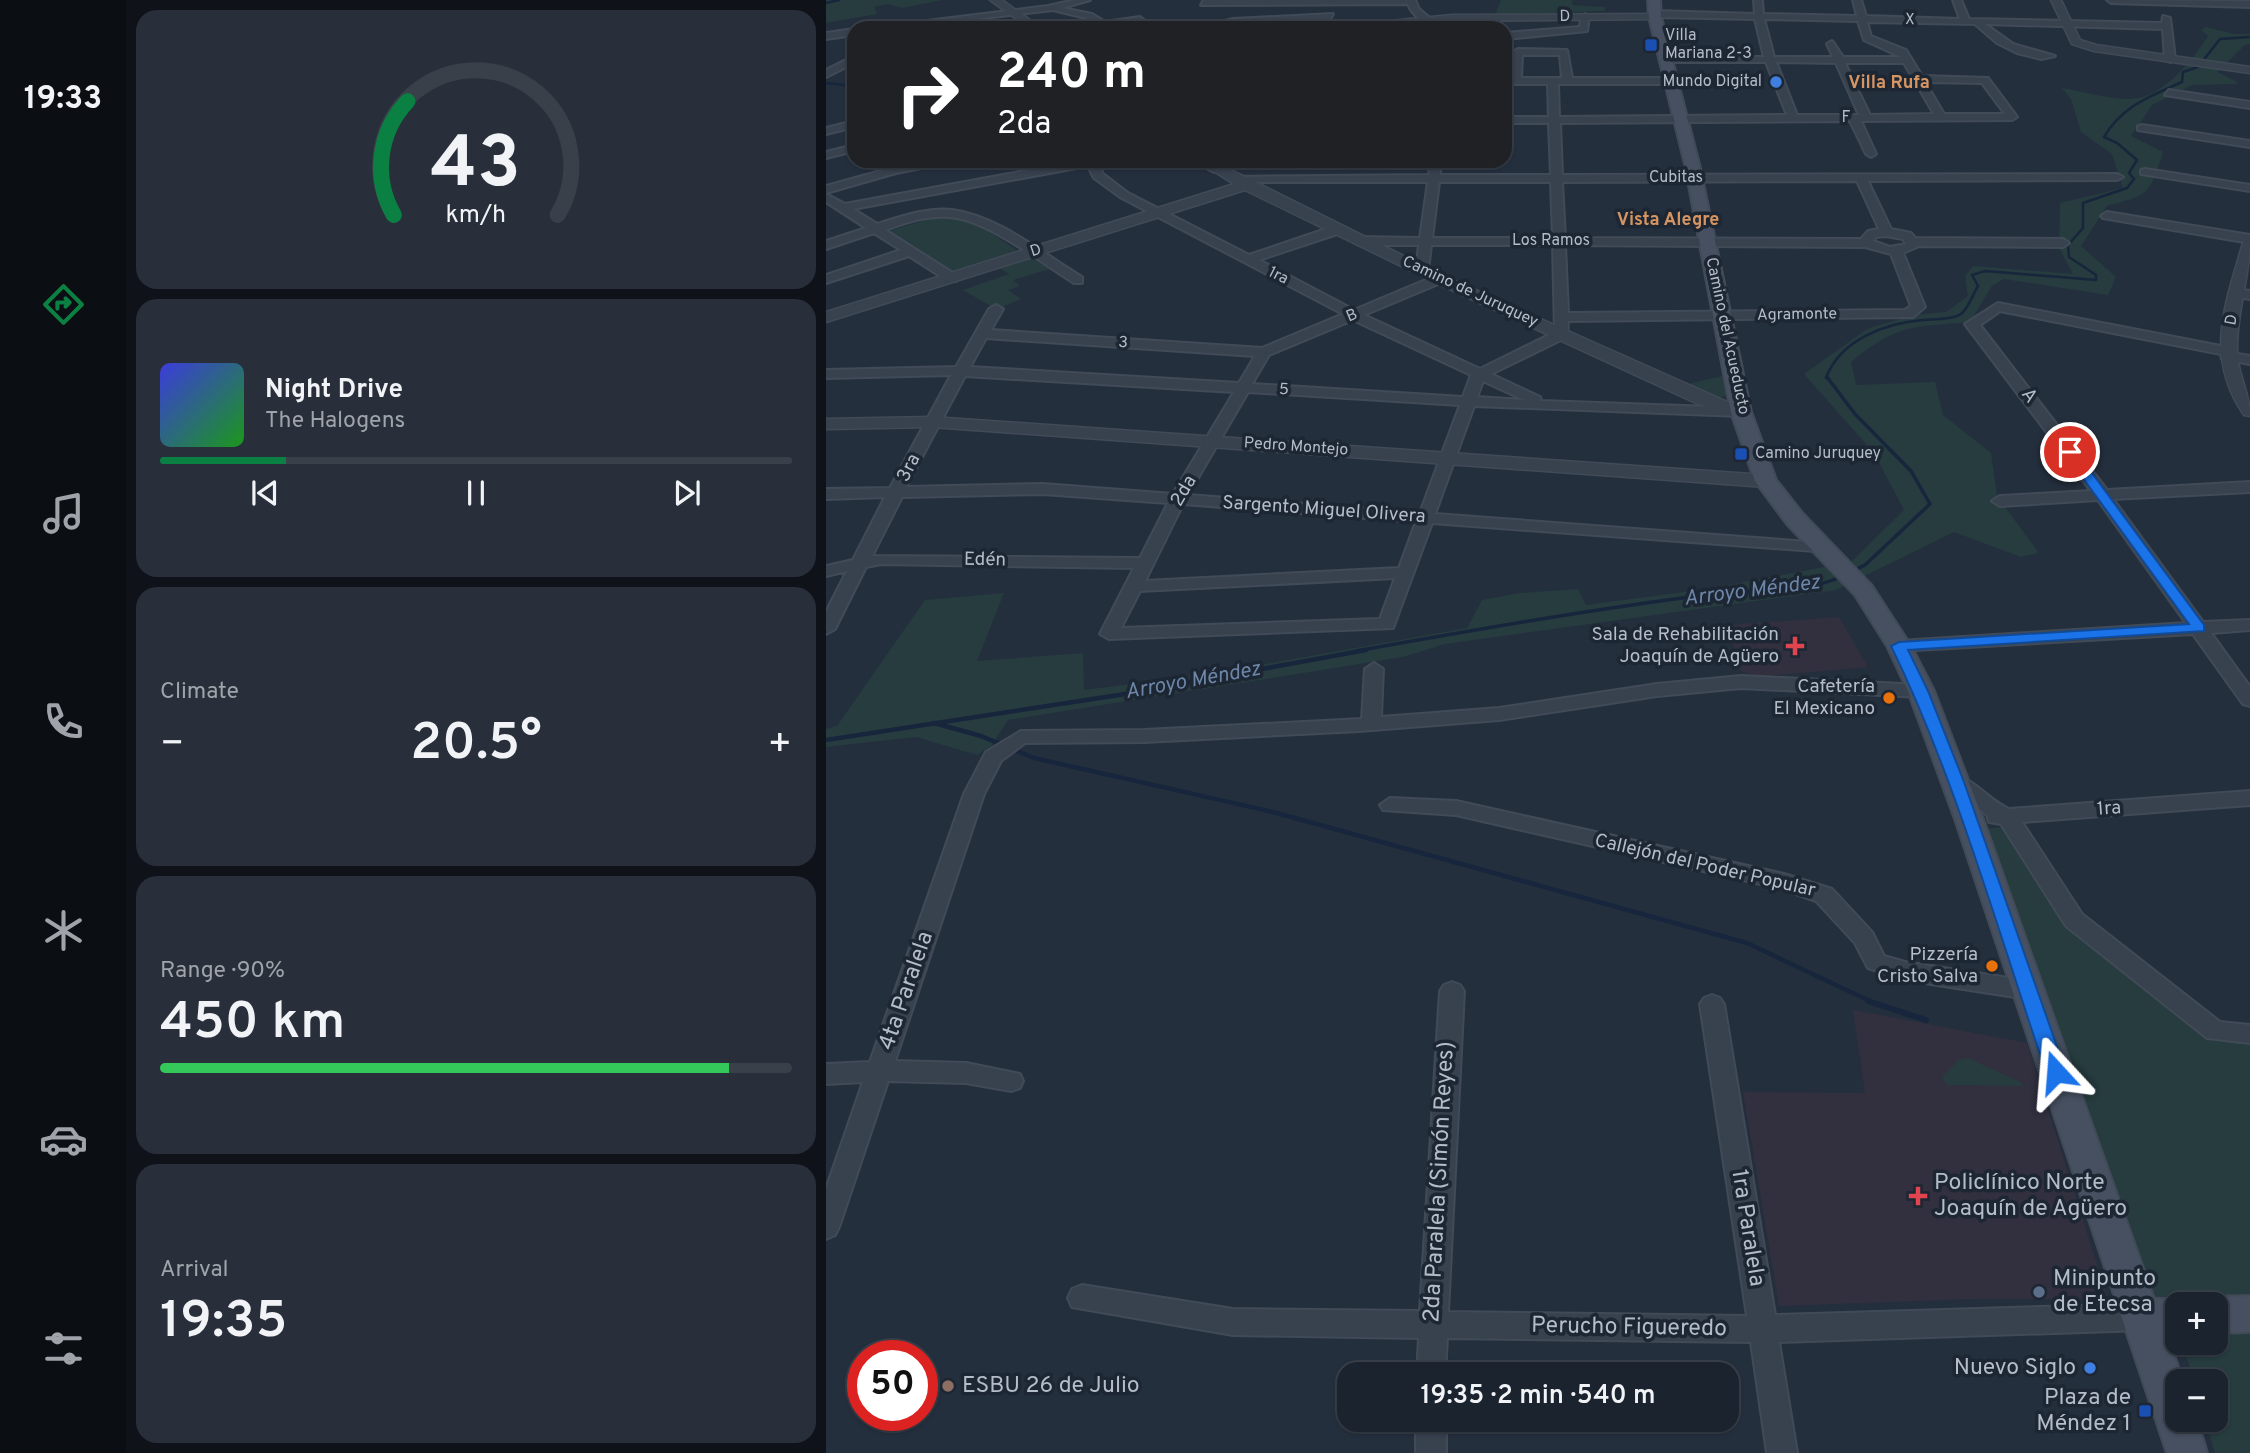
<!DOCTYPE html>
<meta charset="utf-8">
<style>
:root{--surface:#1b232e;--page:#282f3a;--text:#f1f3f6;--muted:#a0a4aa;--line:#39404a;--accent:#0b8043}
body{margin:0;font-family:Overpass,sans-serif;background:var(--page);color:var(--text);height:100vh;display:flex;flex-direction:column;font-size:26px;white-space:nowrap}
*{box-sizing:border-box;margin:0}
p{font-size:23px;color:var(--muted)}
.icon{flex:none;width:38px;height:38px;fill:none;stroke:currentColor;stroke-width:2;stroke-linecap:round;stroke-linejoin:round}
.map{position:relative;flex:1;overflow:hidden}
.details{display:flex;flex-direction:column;gap:10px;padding:10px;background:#0f1319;width:700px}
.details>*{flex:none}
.banner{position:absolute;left:21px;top:21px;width:665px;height:147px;border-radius:21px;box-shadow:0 2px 5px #0004,0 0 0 2px var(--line);background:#202124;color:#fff;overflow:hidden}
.buttons{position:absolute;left:1339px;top:1292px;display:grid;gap:14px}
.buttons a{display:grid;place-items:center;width:63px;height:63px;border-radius:14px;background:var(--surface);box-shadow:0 2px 5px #0004,0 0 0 2px var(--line);font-size:35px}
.speed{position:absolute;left:21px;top:1340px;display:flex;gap:14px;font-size:35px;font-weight:700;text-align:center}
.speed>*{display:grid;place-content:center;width:91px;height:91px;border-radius:50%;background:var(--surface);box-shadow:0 2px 5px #0004,0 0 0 2px var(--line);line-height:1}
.speed .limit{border:10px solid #d22;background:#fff;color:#111}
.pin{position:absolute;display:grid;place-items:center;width:60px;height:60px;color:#fff;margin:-30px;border:4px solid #fff;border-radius:50%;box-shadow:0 2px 7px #0007}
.me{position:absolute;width:77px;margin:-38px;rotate:341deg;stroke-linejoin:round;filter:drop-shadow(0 0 5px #0008)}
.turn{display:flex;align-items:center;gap:24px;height:147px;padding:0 35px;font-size:32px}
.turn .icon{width:91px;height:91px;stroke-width:2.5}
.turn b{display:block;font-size:49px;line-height:60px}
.big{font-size:52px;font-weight:600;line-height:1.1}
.details .widget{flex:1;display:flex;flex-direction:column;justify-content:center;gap:10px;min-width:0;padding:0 24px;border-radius:21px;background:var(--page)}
.details .dial{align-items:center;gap:0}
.dial svg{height:182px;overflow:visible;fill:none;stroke:var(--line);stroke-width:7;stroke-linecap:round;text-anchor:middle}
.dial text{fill:var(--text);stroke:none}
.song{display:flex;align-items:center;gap:21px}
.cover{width:84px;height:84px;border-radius:10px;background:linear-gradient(135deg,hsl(240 70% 55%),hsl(120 70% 35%))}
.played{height:7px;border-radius:4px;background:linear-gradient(90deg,var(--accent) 20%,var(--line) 20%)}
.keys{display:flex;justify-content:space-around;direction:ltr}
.heat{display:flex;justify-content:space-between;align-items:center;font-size:38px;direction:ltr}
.charge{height:10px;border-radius:5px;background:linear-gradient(90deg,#34c759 90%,var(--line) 0)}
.trip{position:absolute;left:511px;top:1362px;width:402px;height:70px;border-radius:21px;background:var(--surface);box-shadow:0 2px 5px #0004,0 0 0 2px var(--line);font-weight:600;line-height:70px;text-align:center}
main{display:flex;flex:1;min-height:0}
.tab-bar{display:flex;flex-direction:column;width:126px;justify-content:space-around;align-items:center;background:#0b0e12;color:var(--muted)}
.tab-bar .icon{width:49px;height:49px}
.tab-bar .on{color:var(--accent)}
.tab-bar b{font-size:32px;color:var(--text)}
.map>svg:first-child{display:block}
.medical{fill:#32303f}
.green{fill:#263c3f}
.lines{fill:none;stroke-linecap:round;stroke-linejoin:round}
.stream-far3{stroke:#17263c;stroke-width:2.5}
.stream-far2{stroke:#17263c;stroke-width:3.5}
.stream-far1{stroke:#17263c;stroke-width:4.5}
.stream{stroke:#17263c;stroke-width:6}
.minor-casing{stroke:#414a57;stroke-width:4}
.tertiary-casing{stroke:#414a57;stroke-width:3}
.secondary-casing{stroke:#414a57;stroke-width:4}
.minor{fill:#38414e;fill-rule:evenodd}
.tertiary{fill:#38414e;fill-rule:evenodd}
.secondary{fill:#465061;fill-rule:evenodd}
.route{fill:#1a73e8;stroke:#114b97;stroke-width:2}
.transit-dot{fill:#1a4fb4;stroke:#1d2633;stroke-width:2.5}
.shop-dot{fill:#3f7fe0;stroke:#1d2633;stroke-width:2.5}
.health-dot{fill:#e0444e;stroke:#1d2633;stroke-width:2.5}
.food-dot{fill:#e8710a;stroke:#1d2633;stroke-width:2.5}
.service-dot{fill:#5c6f8a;stroke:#1d2633;stroke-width:2.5}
.education-dot{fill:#8d6e63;stroke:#1d2633;stroke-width:2.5}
.labels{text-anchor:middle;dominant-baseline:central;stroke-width:7;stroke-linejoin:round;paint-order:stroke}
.far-street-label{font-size:16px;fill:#b4bcc9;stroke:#1d2633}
.far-poi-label{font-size:16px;fill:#b4bcc9;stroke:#1d2633;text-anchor:start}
.far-neighbourhood-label{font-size:18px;font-weight:bold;fill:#d59563;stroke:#1d2633}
.street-label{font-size:19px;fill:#b4bcc9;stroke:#1d2633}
.poi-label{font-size:19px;fill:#b4bcc9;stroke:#1d2633;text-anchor:end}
.water-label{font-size:21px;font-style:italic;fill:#6d86a8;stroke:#1d2633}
.near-street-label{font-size:23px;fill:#b4bcc9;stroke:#1d2633}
.near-poi-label{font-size:23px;fill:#b4bcc9;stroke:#1d2633;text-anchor:start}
</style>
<main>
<nav class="tab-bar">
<b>19:33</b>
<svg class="icon on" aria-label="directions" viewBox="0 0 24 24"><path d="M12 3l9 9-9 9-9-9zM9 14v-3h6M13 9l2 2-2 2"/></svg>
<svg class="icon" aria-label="music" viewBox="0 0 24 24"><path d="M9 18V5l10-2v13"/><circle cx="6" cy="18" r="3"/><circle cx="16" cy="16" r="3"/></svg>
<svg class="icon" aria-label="phone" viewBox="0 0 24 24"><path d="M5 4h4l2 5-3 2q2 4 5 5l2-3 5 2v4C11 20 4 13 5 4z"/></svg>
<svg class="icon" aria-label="climate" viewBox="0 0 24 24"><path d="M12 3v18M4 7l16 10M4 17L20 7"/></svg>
<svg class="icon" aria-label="car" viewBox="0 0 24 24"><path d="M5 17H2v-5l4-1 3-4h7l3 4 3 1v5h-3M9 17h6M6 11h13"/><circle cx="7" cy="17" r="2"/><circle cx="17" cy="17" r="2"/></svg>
<svg class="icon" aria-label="filters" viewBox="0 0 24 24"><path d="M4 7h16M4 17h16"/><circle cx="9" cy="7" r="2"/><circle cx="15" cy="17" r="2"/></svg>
</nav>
<section class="details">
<div class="widget dial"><svg viewBox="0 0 100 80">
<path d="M14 69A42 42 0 1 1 86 69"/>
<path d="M14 69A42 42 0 0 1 20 19" stroke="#0b8043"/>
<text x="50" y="56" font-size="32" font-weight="700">43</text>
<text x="50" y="72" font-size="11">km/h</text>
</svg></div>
<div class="widget">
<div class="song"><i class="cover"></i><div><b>Night Drive</b><p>The Halogens</p></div></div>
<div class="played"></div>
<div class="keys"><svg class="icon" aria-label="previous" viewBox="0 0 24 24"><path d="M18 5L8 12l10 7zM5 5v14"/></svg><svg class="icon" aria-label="pause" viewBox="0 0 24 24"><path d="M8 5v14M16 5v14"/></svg><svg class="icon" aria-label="next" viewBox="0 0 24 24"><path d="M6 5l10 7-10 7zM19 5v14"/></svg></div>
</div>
<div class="widget"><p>Climate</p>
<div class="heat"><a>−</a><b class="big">20.5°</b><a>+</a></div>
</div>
<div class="widget"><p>Range · 90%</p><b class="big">450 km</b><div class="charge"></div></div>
<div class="widget"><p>Arrival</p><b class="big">19:35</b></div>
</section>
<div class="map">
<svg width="1424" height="1453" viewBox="0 0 1424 1453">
<rect width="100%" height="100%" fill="#242f3e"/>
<g class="medical">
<path d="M1013,617L1042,667L931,677L915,671L902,625Z"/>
<path d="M1027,1010L1201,1043L1282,1299H1146L953,1306L917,1092L1039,1093Z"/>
</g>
<g class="green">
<path d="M0,0H116L76,8L62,4L48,7L51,14L0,23Z"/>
<path d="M675,0H746V5L779,7V11L669,15Z"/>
<path d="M1380,27L1408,34H1424V44L1419,45L1391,72L1411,82L1410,84L1366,85L1326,105L1305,136L1337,152C1323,195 1325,194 1281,206L1255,246L1290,277L1282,295L1178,279L1166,286L1144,322C1086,327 1071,324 1025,362L1030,385L1109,382L1117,415L1165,453L1171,496L1213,553L1195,557L1128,532L1010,590L619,644L577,657L182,720L166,745L151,755L90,737L0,747V729L11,726L99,600L178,593L151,661L257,653L258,690L384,674L641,628L656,600L694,593L752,589L760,605L881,589L1025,562L1078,510L1048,453L978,374L1041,329L1087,315L1120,312L1142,296L1139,276L1147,266L1247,274L1233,248L1234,203L1297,188L1286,154L1255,132L1245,99L1236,88C1258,92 1280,98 1302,99C1334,101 1367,60 1382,36L1375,30Z"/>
<path d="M118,215L154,225L193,252L129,272L62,231Z"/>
<path d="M205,258L224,269L187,280L194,286L182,290L195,299L170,309L137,290L183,274L173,268Z"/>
<path d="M896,376L901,395C887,403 871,391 858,385Z"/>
<path d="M1180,827L1243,930L1386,1041L1424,1042V1302L1332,1303L1322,1292L1155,829Z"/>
<path d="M1142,1058L1196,1083L1197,1086L1121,1085L1116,1077L1133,1060Z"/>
<path d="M1390,1330H1424V1453H1389L1379,1419H1390V1381H1368L1356,1342H1390Z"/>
</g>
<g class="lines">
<g class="stream-far3">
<path d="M0,3L13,0"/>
<path d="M0,83L28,86"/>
<path d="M1000,378C1014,340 1059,323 1097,320C1108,319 1126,320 1135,314C1142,309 1147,294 1152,286L1146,275L1159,271L1270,280V275L1243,257L1242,245L1257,228V203L1301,188L1308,179L1303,173L1311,160L1291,143L1278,137C1296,106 1325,96 1356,82L1357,72L1372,67L1394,39L1424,37"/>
</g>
<g class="stream-far2">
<path d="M1001,377L1029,414L1085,471L1104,504L1039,565L1025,572"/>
<path d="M530,651C648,630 767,609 887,594C929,589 978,594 1017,576"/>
</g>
<g class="stream-far1">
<path d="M108,723L155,736L208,758L447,812L921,943L1048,1003"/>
<path d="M0,740L293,695L540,650"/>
</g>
<path class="stream" d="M1042,1001L1100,1020"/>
<g class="minor-casing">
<g id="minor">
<path d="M249,0H264L236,8L266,14L279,22L314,17L318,20L275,28L260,18L227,10L72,28H44L222,6Z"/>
<path d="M378,0H589L593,9L616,28C603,28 587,17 582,4L375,5Z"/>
<path d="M928,0H936L937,14L1031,16L1027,0H1035L1040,16L1134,19L1127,0H1135L1143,19L1336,23L1337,16L1344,18L1349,59L1344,62L1339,59L1337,29L1159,24L1187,44L1229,56L1215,59L1191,53L1171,43L1149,24L1041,22L1045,36L1080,50L1096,76L1162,78L1191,117L1186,120L1035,121L1050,154L1045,157L1040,154L1024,121L734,123L736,175L1291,174L1297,177L1291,180L1042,181L1065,229L1085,233L1089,238L1237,239L1243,243L1237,247L1093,246L1077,253L1099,307L1087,317L742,321L741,337L665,374L714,397L715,401L915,408L922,412L915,416L648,406L609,514L996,543L1002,544L1004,548L1002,552L606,523L567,628L283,639L274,634L308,568L55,564L40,567L9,629L0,634V612L21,571L0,576V566L27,560L59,497L0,499V489L64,488L125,375L0,378V370L130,367L163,309L170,305L177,309L165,330L436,348L517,314L294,197L268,178L262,166L27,209L51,224C74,217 102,207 126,210C173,216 217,254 256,277V283H248C215,263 161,219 123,217C101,215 79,223 59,230L130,275V281H122L83,256L0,283V275L75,250L48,233L0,249V241L40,228L0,202V194L19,204L253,161H271L277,174L302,193L423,255L506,227H514V233L433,260L528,310L609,276H617V282L538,315L654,369L729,332L727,245H605L602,270L596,274L590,270L593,245H533L527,241L533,237L594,238L602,182H408L404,181V177L603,175L605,161H615L614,175H725L723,123H679V117H723L722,84H679V78H685L687,52L692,49L741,50L746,78H845L850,81L845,84H732L733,117L961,115L940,62H840L835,59L840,56L938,57L929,19L829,17L825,14L829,11L929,14ZM938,19L1032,21L1038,40L1075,57H1017L1006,41L1001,44L1007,57H948ZM696,55H734L736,78H695ZM950,62L1010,63L1033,115H971ZM1019,63H1078L1108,114L1044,115ZM1099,82L1156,83L1179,114H1118ZM1031,181L1053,229L1042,231L1035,239L739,238L736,182ZM613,182H725L727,238H606ZM1060,236L1077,239L1080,244L1064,247L1047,241L1050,237ZM739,245L1039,247L1065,254L1085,306L1079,310L742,313ZM527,320L645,375L637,397L426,384L443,355ZM160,338L429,356L413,383L144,367ZM139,376L408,392L347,494L217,484L80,487ZM657,381L698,400L651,397ZM422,392L634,405L594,513L362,495ZM217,494L342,503L314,558L46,556L76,497ZM357,504L590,522L573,568L319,581ZM569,578L554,619L295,628L314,591Z"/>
<path d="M1281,0L1424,1V7L1285,3Z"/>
<path d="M507,14L504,19L369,28L407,19Z"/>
<path d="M759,14L763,17L761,31L679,39V33L754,27L755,17Z"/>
<path d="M28,29V35L0,39V33Z"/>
<path d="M28,56V63L0,77V70Z"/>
<path d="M1343,90L1424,102V108L1339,95Z"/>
<path d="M28,121V127L0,134V128Z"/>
<path d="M1316,125L1424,141V147L1312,130V126Z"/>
<path d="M28,145V151L0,158V152Z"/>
<path d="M106,161H132L70,173L0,193V186L69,167Z"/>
<path d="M409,161H428L388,172L382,169Z"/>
<path d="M1319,169L1424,185V191L1315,174V170Z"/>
<path d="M1281,212L1424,235V243L1277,218L1275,216Z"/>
<path d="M1411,289L1424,291V299L1406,296V290Z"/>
<path d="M1172,303L1400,347L1405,348L1406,353L1424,356V364L1396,359L1395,354L1174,311L1154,325L1281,490L1424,482V492L1287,499L1377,622L1424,620V630L1385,633L1424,687V706L1417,704L1367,634L1073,651L1064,646L1073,641L1360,623L1272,500L1174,506L1166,501L1174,496L1265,491L1139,324Z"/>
<path d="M548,663L557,669L555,717L673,708L831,684L915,676L1095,685L1104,691L1095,697L915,688L831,696L673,720L533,731L318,742L199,743L175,761L158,794L69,1061L140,1063L194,1074L197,1081L194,1088L185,1091L140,1083L62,1081L13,1227L9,1235L0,1239V1189L37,1082L0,1084V1064L44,1062L138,794L160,752L195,731L318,730L536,719L539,669Z"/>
<path d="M1130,775C1150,781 1164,801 1183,809L1424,791V805L1196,822L1256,914L1394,1022L1424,1025V1043L1381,1038L1240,926L1175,824L1163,822L1161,815L1123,787L1120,782L1123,777Z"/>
<path d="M564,798L630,801L958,874L1006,889L1046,932L1058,956L1079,962L1202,981L1210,984L1214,990L1210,996L1202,999L1079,980L1042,968L1029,943L990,901L956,889L630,815L557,810L554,805Z"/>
<path d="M626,982L634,985L638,991L622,1312L921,1316L874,1004L878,998L886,995L894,998L898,1004L949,1315L1317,1304L1327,1308L1331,1317L1327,1326L1317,1330L953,1342L971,1453H941L925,1342L621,1338L619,1374H591L593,1338L407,1335L246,1307L242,1298L246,1289L256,1285L407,1309L594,1311L614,991L618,985Z"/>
<rect x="590" y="1419" width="30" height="34"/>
</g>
</g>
<g class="tertiary-casing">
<g id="tertiary">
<path d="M164,0H176L215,28H203Z"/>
<path d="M1225,0H1235L1254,40L1270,45L1424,67V73L1268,51L1246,44Z"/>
<path d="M829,14L833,15V19L626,21L518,28L523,25L626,15Z"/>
<path d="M372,161H387L618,276L924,412L915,417L872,404L608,282L419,190L0,322V312L408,184Z"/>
<path d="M1424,239C1424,276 1411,310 1411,347C1410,372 1424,392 1424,416L1418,415C1378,357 1399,305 1417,243Z"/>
<path d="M106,417L940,475L949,481L940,487L106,427L0,429V419Z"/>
</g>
</g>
<g class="secondary-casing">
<g id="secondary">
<path d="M822,0H834L835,17L873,164L925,412L950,480L977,514L1046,586L1085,646L1108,691L1157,819L1328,1299H1351L1363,1304H1351V1335H1341L1357,1381H1351V1419H1371L1381,1453H1341L1129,819L1082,691L1061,646L1029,595L961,524L929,481L905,412L859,164L823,17Z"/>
<path d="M1424,1296V1332L1390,1333V1304L1377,1302L1390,1297Z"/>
</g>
</g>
<use href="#minor" class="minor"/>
<use href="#tertiary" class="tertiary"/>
<use href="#secondary" class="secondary"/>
</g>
<path class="route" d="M1244,448L1249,450L1378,625V631L1082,650L1102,691L1138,782L1240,1072L1237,1078H1223L1220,1072C1172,932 1130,779 1065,646L1073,642L1363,624L1238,452Z"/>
<g class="transit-dot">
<rect x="818" y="38" width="14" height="14" rx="3.5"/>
<rect x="908" y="447" width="14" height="14" rx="3.5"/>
<rect x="1312" y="1404" width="14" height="14" rx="3.5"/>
</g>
<g class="shop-dot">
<circle cx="950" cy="82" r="7"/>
<circle cx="1264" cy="1368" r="7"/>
</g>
<g class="health-dot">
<path d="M965.5 635.5h7v7h7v7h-7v7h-7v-7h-7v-7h7z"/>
<path d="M1088.5 1185.5h7v7h7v7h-7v7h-7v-7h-7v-7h7z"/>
</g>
<g class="food-dot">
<circle cx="1063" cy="698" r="7"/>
<circle cx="1166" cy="966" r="7"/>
</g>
<circle class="service-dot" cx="1213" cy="1292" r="7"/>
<circle class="education-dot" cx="122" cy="1386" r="7"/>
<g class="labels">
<g class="far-street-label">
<text transform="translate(739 17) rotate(-1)">D</text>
<text transform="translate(1084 20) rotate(1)">X</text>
<text x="1020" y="118">F</text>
<text x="850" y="178">Cubitas</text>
<text x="725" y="241">Los Ramos</text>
<text transform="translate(210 251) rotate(-18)">D</text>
<text transform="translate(452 276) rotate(27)">1ra</text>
<text transform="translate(644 292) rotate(25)">Camino de Juruquey</text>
<text transform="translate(971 315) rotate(-1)">Agramonte</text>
<text transform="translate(526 316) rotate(-23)">B</text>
<text transform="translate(1406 320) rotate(-79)">D</text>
<text transform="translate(901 336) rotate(78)">Camino del Acueducto</text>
<text transform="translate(297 343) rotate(4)">3</text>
<text transform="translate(458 390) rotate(3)">5</text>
<text transform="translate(470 447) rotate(4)">Pedro Montejo</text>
</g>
<g class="far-poi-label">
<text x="839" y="36">Villa<tspan x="839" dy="18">Mariana 2-3</tspan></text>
<text x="936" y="82" text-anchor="end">Mundo Digital</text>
<text x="929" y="454">Camino Juruquey</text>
</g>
<g class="far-neighbourhood-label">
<text x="1063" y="83">Villa Rufa</text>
<text x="842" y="220">Vista Alegre</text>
</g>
<g class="street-label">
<text transform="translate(1203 396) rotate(53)">A</text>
<text transform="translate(83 468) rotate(-63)">3ra</text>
<text transform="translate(358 491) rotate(-60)">2da</text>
<text transform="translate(498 510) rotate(4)">Sargento Miguel Olivera</text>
<text transform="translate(159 560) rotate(1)">Edén</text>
<text transform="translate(1283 809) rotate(-4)">1ra</text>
<text transform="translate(879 866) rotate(13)">Callejón del Poder Popular</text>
</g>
<g class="poi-label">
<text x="953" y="635">Sala de Rehabilitación<tspan x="953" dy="22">Joaquín de Agüero</tspan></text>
<text x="1049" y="687">Cafetería<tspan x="1049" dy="22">El Mexicano</tspan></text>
<text x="1152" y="955">Pizzería<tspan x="1152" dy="22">Cristo Salva</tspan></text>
</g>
<g class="water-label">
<text transform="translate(926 591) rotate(-7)">Arroyo Méndez</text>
<text transform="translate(367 681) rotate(-10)">Arroyo Méndez</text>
</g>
<g class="near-street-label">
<text transform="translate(81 991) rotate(-71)">4ta Paralela</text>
<text transform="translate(614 1182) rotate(-87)">2da Paralela (Simón Reyes)</text>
<text transform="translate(921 1228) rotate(81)">1ra Paralela</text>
<text transform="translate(803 1328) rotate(1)">Perucho Figueredo</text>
</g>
<g class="near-poi-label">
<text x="1108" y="1183">Policlínico Norte<tspan x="1108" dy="26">Joaquín de Agüero</tspan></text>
<text x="1227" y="1279">Minipunto<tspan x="1227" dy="26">de Etecsa</tspan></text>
<text x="1250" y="1368" text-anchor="end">Nuevo Siglo</text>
<text x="136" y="1386">ESBU 26 de Julio</text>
<text x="1305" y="1398" text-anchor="end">Plaza de<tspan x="1305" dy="26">Méndez 1</tspan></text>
</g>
</g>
</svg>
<div class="buttons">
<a>+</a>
<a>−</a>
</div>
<div class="speed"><div class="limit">50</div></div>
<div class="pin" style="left:1244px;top:452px;background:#d93025"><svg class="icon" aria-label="arrive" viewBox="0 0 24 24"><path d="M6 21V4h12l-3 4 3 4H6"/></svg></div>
<svg class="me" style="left:1230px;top:1072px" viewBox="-20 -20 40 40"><path d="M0-17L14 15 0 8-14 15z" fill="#1a73e8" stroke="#fff" stroke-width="4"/></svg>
<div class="trip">19:35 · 2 min · 540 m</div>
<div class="banner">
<div class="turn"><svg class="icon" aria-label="right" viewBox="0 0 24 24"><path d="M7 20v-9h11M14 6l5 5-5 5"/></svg><div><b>240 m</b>2da</div></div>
</div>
</div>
</main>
